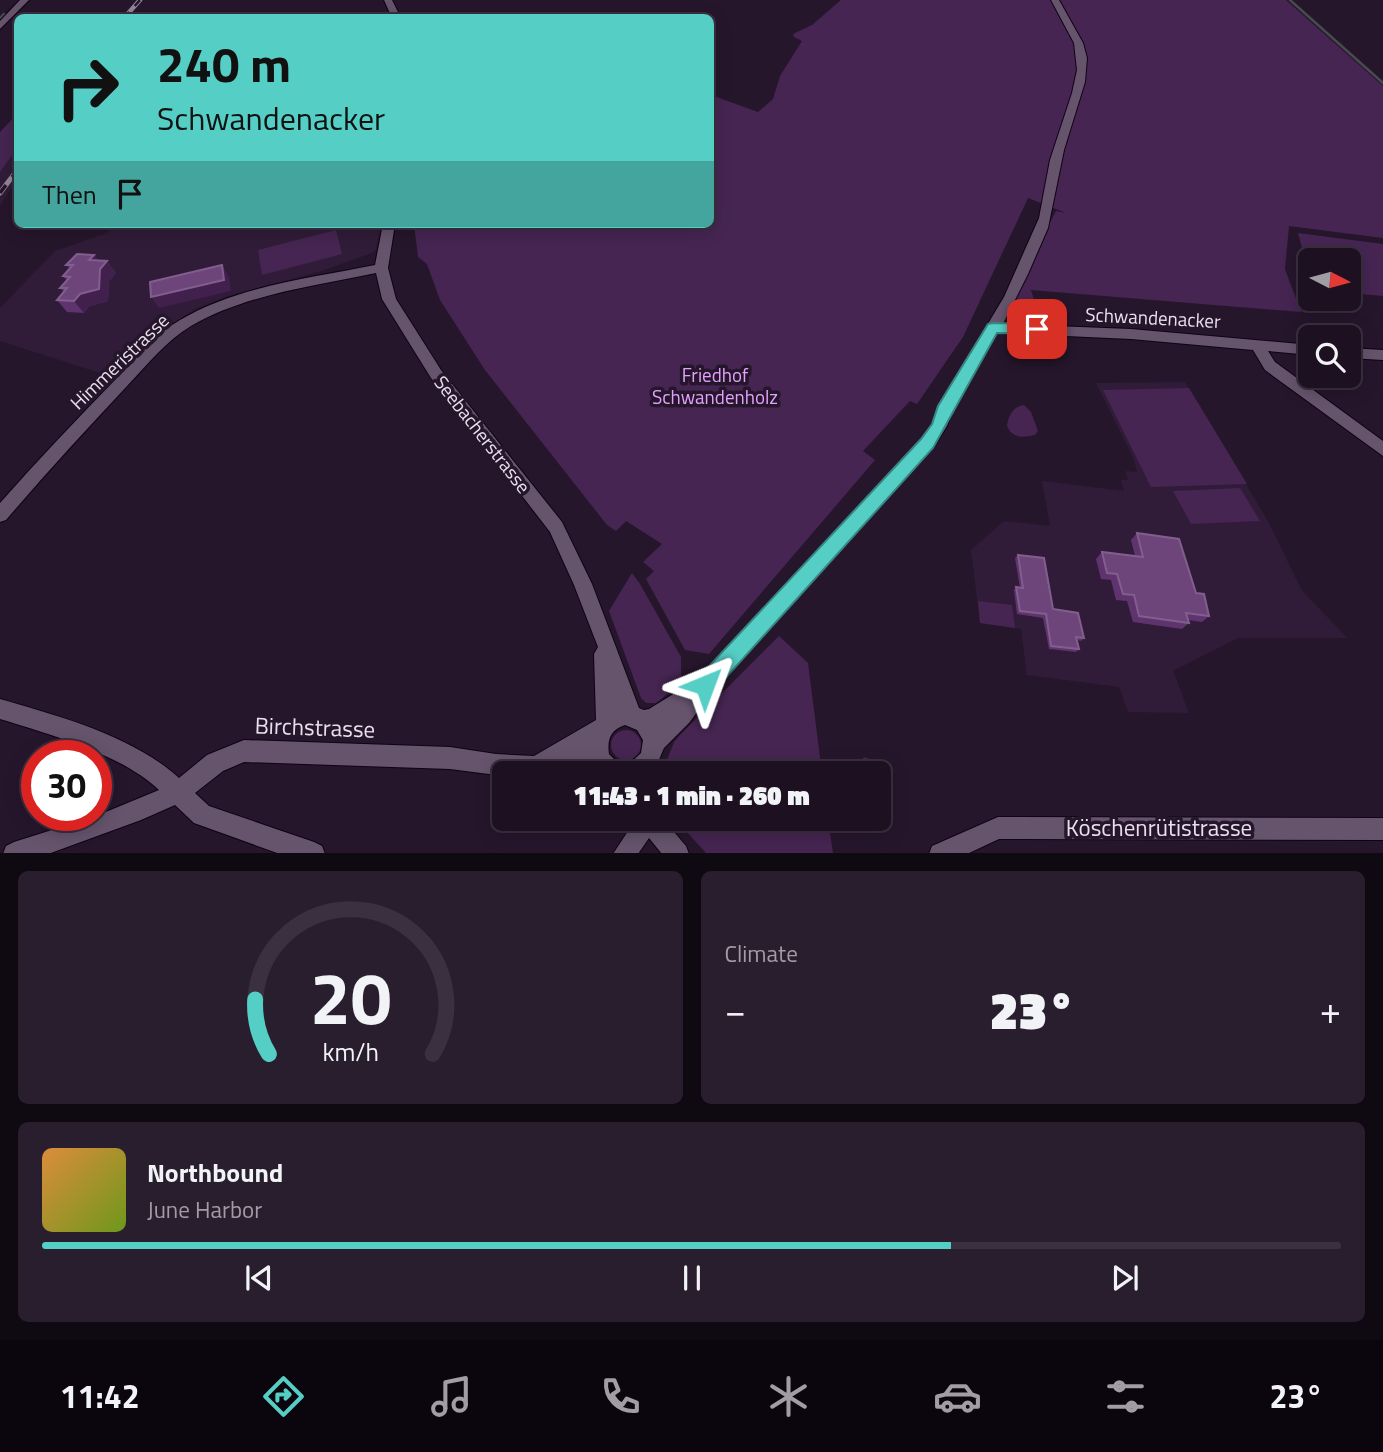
<!DOCTYPE html>
<meta charset="utf-8">
<style>
:root{--surface:#1c1021;--page:#291e2e;--text:#f1f3f6;--muted:#a09da5;--line:#3a303f;--accent:#55cec6}
body{margin:0;font-family:"Titillium Web",sans-serif;background:var(--page);color:var(--text);height:100vh;display:flex;flex-direction:column;font-size:26px;white-space:nowrap}
*{box-sizing:border-box;margin:0}
p{font-size:23px;color:var(--muted)}
.icon{flex:none;width:38px;height:38px;fill:none;stroke:currentColor;stroke-width:2;stroke-linecap:round;stroke-linejoin:round}
.map{position:relative;height:853px;overflow:hidden}
.details{display:flex;flex-direction:column;gap:18px;padding:18px;background:#0f0912;flex:1}
.details>*{flex:none}
.hud{position:absolute;left:14px;top:14px;width:700px;height:214px;border-radius:10px;box-shadow:0 4px 18px #0003,0 0 0 2px var(--line);background:#55cec6;color:#111;overflow:hidden}
.needle{width:46px;rotate:96deg}
.controls{position:absolute;left:1298px;top:248px;display:grid;gap:14px}
.controls a{display:grid;place-items:center;width:63px;height:63px;border-radius:10px;background:var(--surface);box-shadow:0 4px 18px #0003,0 0 0 2px var(--line);font-size:35px}
.speed{position:absolute;left:21px;top:740px;display:flex;gap:14px;font-size:35px;font-weight:700;text-align:center}
.speed>*{display:grid;place-content:center;width:91px;height:91px;border-radius:50%;background:var(--surface);box-shadow:0 4px 18px #0003,0 0 0 2px var(--line);line-height:1}
.speed .limit{border:10px solid #d22;background:#fff;color:#111}
.pin{position:absolute;display:grid;place-items:center;width:60px;height:60px;color:#fff;margin:-30px;border-radius:14px;box-shadow:0 4px 10px #0006}
.me{position:absolute;width:77px;margin:-38px;rotate:44deg;stroke-linejoin:round;filter:drop-shadow(0 0 5px #0008)}
.turn{display:flex;align-items:center;gap:24px;height:147px;padding:0 28px;font-size:32px}
.turn .icon{width:91px;height:91px;stroke-width:2.5}
.turn b{display:block;font-size:49px;line-height:60px}
.then{display:flex;align-items:center;height:66px;padding:0 28px;background:#0003;gap:14px;font-size:26px}
.big{font-size:52px;font-weight:800;line-height:1.1}
.details .widget{flex:1;display:flex;flex-direction:column;justify-content:center;gap:10px;min-width:0;padding:0 24px;border-radius:10px;background:var(--page)}
.details .dial{align-items:center;gap:0}
.dial svg{height:182px;overflow:visible;fill:none;stroke:var(--line);stroke-width:7;stroke-linecap:round;text-anchor:middle}
.dial text{fill:var(--text);stroke:none}
.song{display:flex;align-items:center;gap:21px}
.cover{width:84px;height:84px;border-radius:10px;background:linear-gradient(135deg,hsl(30 70% 55%),hsl(80 70% 35%))}
.played{height:7px;border-radius:4px;background:linear-gradient(90deg,var(--accent) 70%,var(--line) 70%)}
.keys{display:flex;justify-content:space-around;direction:ltr}
.heat{display:flex;justify-content:space-between;align-items:center;font-size:38px;direction:ltr}
.details .tiles{flex:1;display:grid;gap:18px;grid-template-columns:1fr 1fr}
.widget:last-child{grid-column:span 2}
.trip{position:absolute;left:492px;top:761px;width:399px;height:70px;border-radius:10px;background:var(--surface);box-shadow:0 4px 18px #0003,0 0 0 2px var(--line);font-weight:800;line-height:70px;text-align:center}
.dock{display:flex;height:112px;justify-content:space-around;align-items:center;background:#0b060d;color:var(--muted)}
.dock .icon{width:49px;height:49px}
.dock .active{color:var(--accent)}
.dock b{font-size:32px;color:var(--text)}
.map>svg:first-child{display:block}
.built{fill:#301c38}
.green{fill:#462552}
.lines{fill:none;stroke-linecap:round;stroke-linejoin:round}
.stream{stroke:#464b4e;stroke-width:2.5}
.minor-casing{stroke:#0f0314;stroke-width:2}
.minor{fill:#66546d;fill-rule:evenodd}
.rail-far1-casing{stroke:#948799;stroke-width:4.5}
.rail-casing{stroke:#948799;stroke-width:5}
.rail-far1{stroke:#26162c;stroke-width:2.5;stroke-dasharray:8;stroke-linecap:butt}
.rail{stroke:#26162c;stroke-width:3.5;stroke-dasharray:10;stroke-linecap:butt}
.wall{fill:#5e336e}
.shaded-wall{fill:#42204e}
.building{fill:#6d457b;stroke:#815e8d;stroke-width:2}
.route{fill:#55cec6;stroke:#378681;stroke-width:2}
.labels{text-anchor:middle;dominant-baseline:central;stroke-width:7;stroke-linejoin:round;paint-order:stroke}
.street-label{font-size:19px;fill:#e9dfed;stroke:#26162c}
.park-label{font-size:19px;fill:#e3a1fc;stroke:#26162c}
.near-street-label{font-size:23px;fill:#e9dfed;stroke:#26162c}
</style>
<div class="map">
<svg width="1383" height="854" viewBox="0 0 1383 854">
<rect width="100%" height="100%" fill="#26162c"/>
<g class="built">
<path d="M17,149V180L0,205V172Z"/>
<path d="M115,224H381L376,249L372,253L318,272L228,296L195,309L150,338L114,375L97,372L0,341V308L55,251L107,233Z"/>
<path d="M1185,382L1269,523L1301,589L1347,638H1238L1173,671L1189,713L1128,712L1119,687L1027,675L1021,629L980,623L971,550L1004,521L1050,526L1042,481L1124,491L1121,480H1128L1125,471L1137,472L1133,457L1096,383Z"/>
</g>
<g class="green">
<path d="M841,0H1286L1383,86V238L1289,226L1285,269L1301,312L1031,290L1037,309L1018,308L1013,294L1056,211L1066,213L1028,198L963,337L917,404L910,401L863,451L875,460L709,654L685,650L646,579L654,571L643,562L662,544L626,521L616,531L607,525L485,370L440,300L427,264L418,257L414,224H710L711,95L758,112L773,99L780,76L802,41L794,37L793,34L812,25Z"/>
<path d="M17,114V149L0,172V132Z"/>
<path d="M336,230L342,254L262,275L258,250Z"/>
<path d="M1298,233L1383,244V296L1349,293V261H1311V283Z"/>
<path d="M1189,388L1247,484L1151,487L1103,390Z"/>
<path d="M1024,405L1031,412L1038,431L1035,435C1023,438 1012,438 1007,426C1008,416 1014,406 1024,405Z"/>
<path d="M1240,488L1260,521L1191,524L1173,491Z"/>
<path d="M632,573L640,584L681,657V683L656,703H646L641,698L609,611Z"/>
<path d="M978,601L1012,605L1015,628L980,623Z"/>
<path d="M779,636L808,663L822,773H662L674,742L680,735Z"/>
<circle cx="626" cy="745" r="15"/>
<path d="M864,757L873,760L891,792L888,803L882,812H879L878,774L843,773V765L858,764Z"/>
<path d="M675,819H828L833,853H706Z"/>
</g>
<g class="lines">
<g class="stream">
<path d="M1290,0L1383,83"/>
<path d="M0,18L4,14"/>
</g>
<g class="minor-casing">
<g id="minor">
<path d="M20,0H29L0,29V21Z"/>
<path d="M384,0H392L401,18H392Z"/>
<path d="M1051,0H1059L1083,43L1087,58L1085,82L1064,150L1048,228L1028,274L1003,324L1131,329L1311,345V355L1268,351L1275,362L1383,441V456L1265,370L1253,350L1131,339L997,333L953,408L947,426L933,448L712,692L689,723L664,748L653,774H624L627,766L641,753L643,740L637,730L625,725C610,730 607,740 609,754L621,766L624,774H504V776L450,769L244,762L223,771L195,793L209,806L314,842L322,846L325,854H280L194,823L175,805L141,820L48,854H3L6,846L14,842L96,816L159,790C121,754 49,734 0,719V699C59,716 133,736 179,778L207,755L244,740L450,747L496,754L534,756L596,720L594,654L598,647L574,585L550,532L431,378L382,299L376,273C315,286 246,294 191,326C166,341 148,364 128,385C87,429 45,474 6,520L0,522V503C38,460 77,419 117,378C137,358 155,334 180,320C237,286 311,278 375,265L383,224H395L388,268L396,299L441,370L562,522L592,584L639,708L644,710L649,709L696,680L921,440L932,425L941,402L1004,297L1039,218L1050,160L1072,93L1077,70L1074,43Z"/>
<path d="M1349,348L1383,350V360L1349,358Z"/>
<path d="M998,817L1383,818V840L999,839L967,854H929L932,846Z"/>
<path d="M633,819H663L686,846L689,854H662L649,838L638,854H613L634,822Z"/>
</g>
</g>
<use href="#minor" class="minor"/>
<g class="rail-far1-casing">
<path id="rail-far1" d="M124,18L140,0"/>
</g>
<g class="rail-casing">
<path id="rail" d="M0,193L18,169"/>
</g>
<use href="#rail-far1" class="rail-far1"/>
<use href="#rail" class="rail"/>
</g>
<g class="wall">
<path d="M94,255L98,261H107L116,273L109,281L108,301L89,306L84,313L67,312L57,300L64,292L60,288L67,281L63,276L70,269L66,265Z"/>
<path d="M1137,533L1196,593L1209,616L1202,622L1188,620L1189,623L1182,629L1133,622L1127,601L1116,600L1111,580L1101,579L1096,559L1102,552L1135,556L1131,540Z"/>
<path d="M1018,555L1053,609L1084,638L1081,641L1077,640L1079,649L1076,652L1049,649L1043,618L1017,614L1014,590L1016,587L1020,588L1015,558Z"/>
</g>
<g class="shaded-wall">
<path d="M94,255L102,266L107,261L116,273L109,281L108,301L89,306L84,313L74,301L89,260Z"/>
<path d="M222,265L229,277L231,291L159,308L151,297Z"/>
</g>
<g class="building">
<path d="M77,254L94,255L89,260L107,261L100,269L99,289L80,294L74,301L57,300L67,288H60L70,277L63,276L73,265H66Z"/>
<path d="M222,265L224,280L151,297L150,282Z"/>
<path d="M1137,533L1179,539L1196,593L1204,594L1209,616L1186,613L1189,623L1139,616L1134,595L1123,594L1117,574L1107,573L1102,552L1143,557Z"/>
<path d="M1018,555L1044,558L1053,609L1078,613L1084,638L1076,637L1079,649L1051,646L1046,614L1020,611L1016,587L1023,588Z"/>
</g>
<path class="route" d="M993,323L1037,324L1044,329L1037,334L997,333L933,448L712,693L705,696L698,693L695,685L698,678L921,439L932,424L938,406L988,324Z"/>
<g class="labels">
<g class="street-label">
<text transform="translate(1153 317) rotate(3)">Schwandenacker</text>
<text transform="translate(119 361) rotate(-44)">Himmeristrasse</text>
<text transform="translate(483 434) rotate(52)">Seebacherstrasse</text>
</g>
<g class="park-label">
<text x="715" y="374">Friedhof<tspan x="715" dy="22">Schwandenholz</tspan></text>
</g>
<g class="near-street-label">
<text transform="translate(315 727) rotate(2)">Birchstrasse</text>
<text x="1159" y="827">Köschenrütistrasse</text>
</g>
</g>
</svg>
<div class="controls">
<a><svg class="needle" viewBox="-14 -14 28 28"><path d="M0-13l5 13h-10z" fill="#e53935"/><path d="M0 13l5-13h-10z" fill="#a09da5"/></svg></a>
<a><svg class="icon" aria-label="search" viewBox="0 0 24 24"><circle cx="10" cy="10" r="6"/><path d="M15 15l6 6"/></svg></a>
</div>
<div class="speed"><div class="limit">30</div></div>
<div class="pin" style="left:1037px;top:329px;background:#d93025"><svg class="icon" aria-label="arrive" viewBox="0 0 24 24"><path d="M6 21V4h12l-3 4 3 4H6"/></svg></div>
<svg class="me" style="left:705px;top:685px" viewBox="-20 -20 40 40"><path d="M0-17L14 15 0 8-14 15z" fill="#55cec6" stroke="#fff" stroke-width="4"/></svg>
<div class="trip">11:43 · 1 min · 260 m</div>
<div class="hud">
<div class="turn"><svg class="icon" aria-label="right" viewBox="0 0 24 24"><path d="M7 20v-9h11M14 6l5 5-5 5"/></svg><div><b>240 m</b>Schwandenacker</div></div>
<div class="then">Then<svg class="icon" aria-label="arrive" viewBox="0 0 24 24"><path d="M6 21V4h12l-3 4 3 4H6"/></svg></div>
</div>
</div>
<section class="details">
<div class="tiles">
<div class="widget dial"><svg viewBox="0 0 100 80">
<path d="M14 69A42 42 0 1 1 86 69"/>
<path d="M14 69A42 42 0 0 1 8 45" stroke="#55cec6"/>
<text x="50" y="56" font-size="32" font-weight="700">20</text>
<text x="50" y="72" font-size="11">km/h</text>
</svg></div>
<div class="widget"><p>Climate</p>
<div class="heat"><a>−</a><b class="big">23°</b><a>+</a></div>
</div>
<div class="widget">
<div class="song"><i class="cover"></i><div><b>Northbound</b><p>June Harbor</p></div></div>
<div class="played"></div>
<div class="keys"><svg class="icon" aria-label="previous" viewBox="0 0 24 24"><path d="M18 5L8 12l10 7zM5 5v14"/></svg><svg class="icon" aria-label="pause" viewBox="0 0 24 24"><path d="M8 5v14M16 5v14"/></svg><svg class="icon" aria-label="next" viewBox="0 0 24 24"><path d="M6 5l10 7-10 7zM19 5v14"/></svg></div>
</div>
</div>
</section>
<nav class="dock">
<b>11:42</b>
<svg class="icon active" aria-label="directions" viewBox="0 0 24 24"><path d="M12 3l9 9-9 9-9-9zM9 14v-3h6M13 9l2 2-2 2"/></svg>
<svg class="icon" aria-label="music" viewBox="0 0 24 24"><path d="M9 18V5l10-2v13"/><circle cx="6" cy="18" r="3"/><circle cx="16" cy="16" r="3"/></svg>
<svg class="icon" aria-label="phone" viewBox="0 0 24 24"><path d="M5 4h4l2 5-3 2q2 4 5 5l2-3 5 2v4C11 20 4 13 5 4z"/></svg>
<svg class="icon" aria-label="climate" viewBox="0 0 24 24"><path d="M12 3v18M4 7l16 10M4 17L20 7"/></svg>
<svg class="icon" aria-label="car" viewBox="0 0 24 24"><path d="M5 17H2v-5l4-1 3-4h7l3 4 3 1v5h-3M9 17h6M6 11h13"/><circle cx="7" cy="17" r="2"/><circle cx="17" cy="17" r="2"/></svg>
<svg class="icon" aria-label="filters" viewBox="0 0 24 24"><path d="M4 7h16M4 17h16"/><circle cx="9" cy="7" r="2"/><circle cx="15" cy="17" r="2"/></svg>
<b>23°</b>
</nav>
